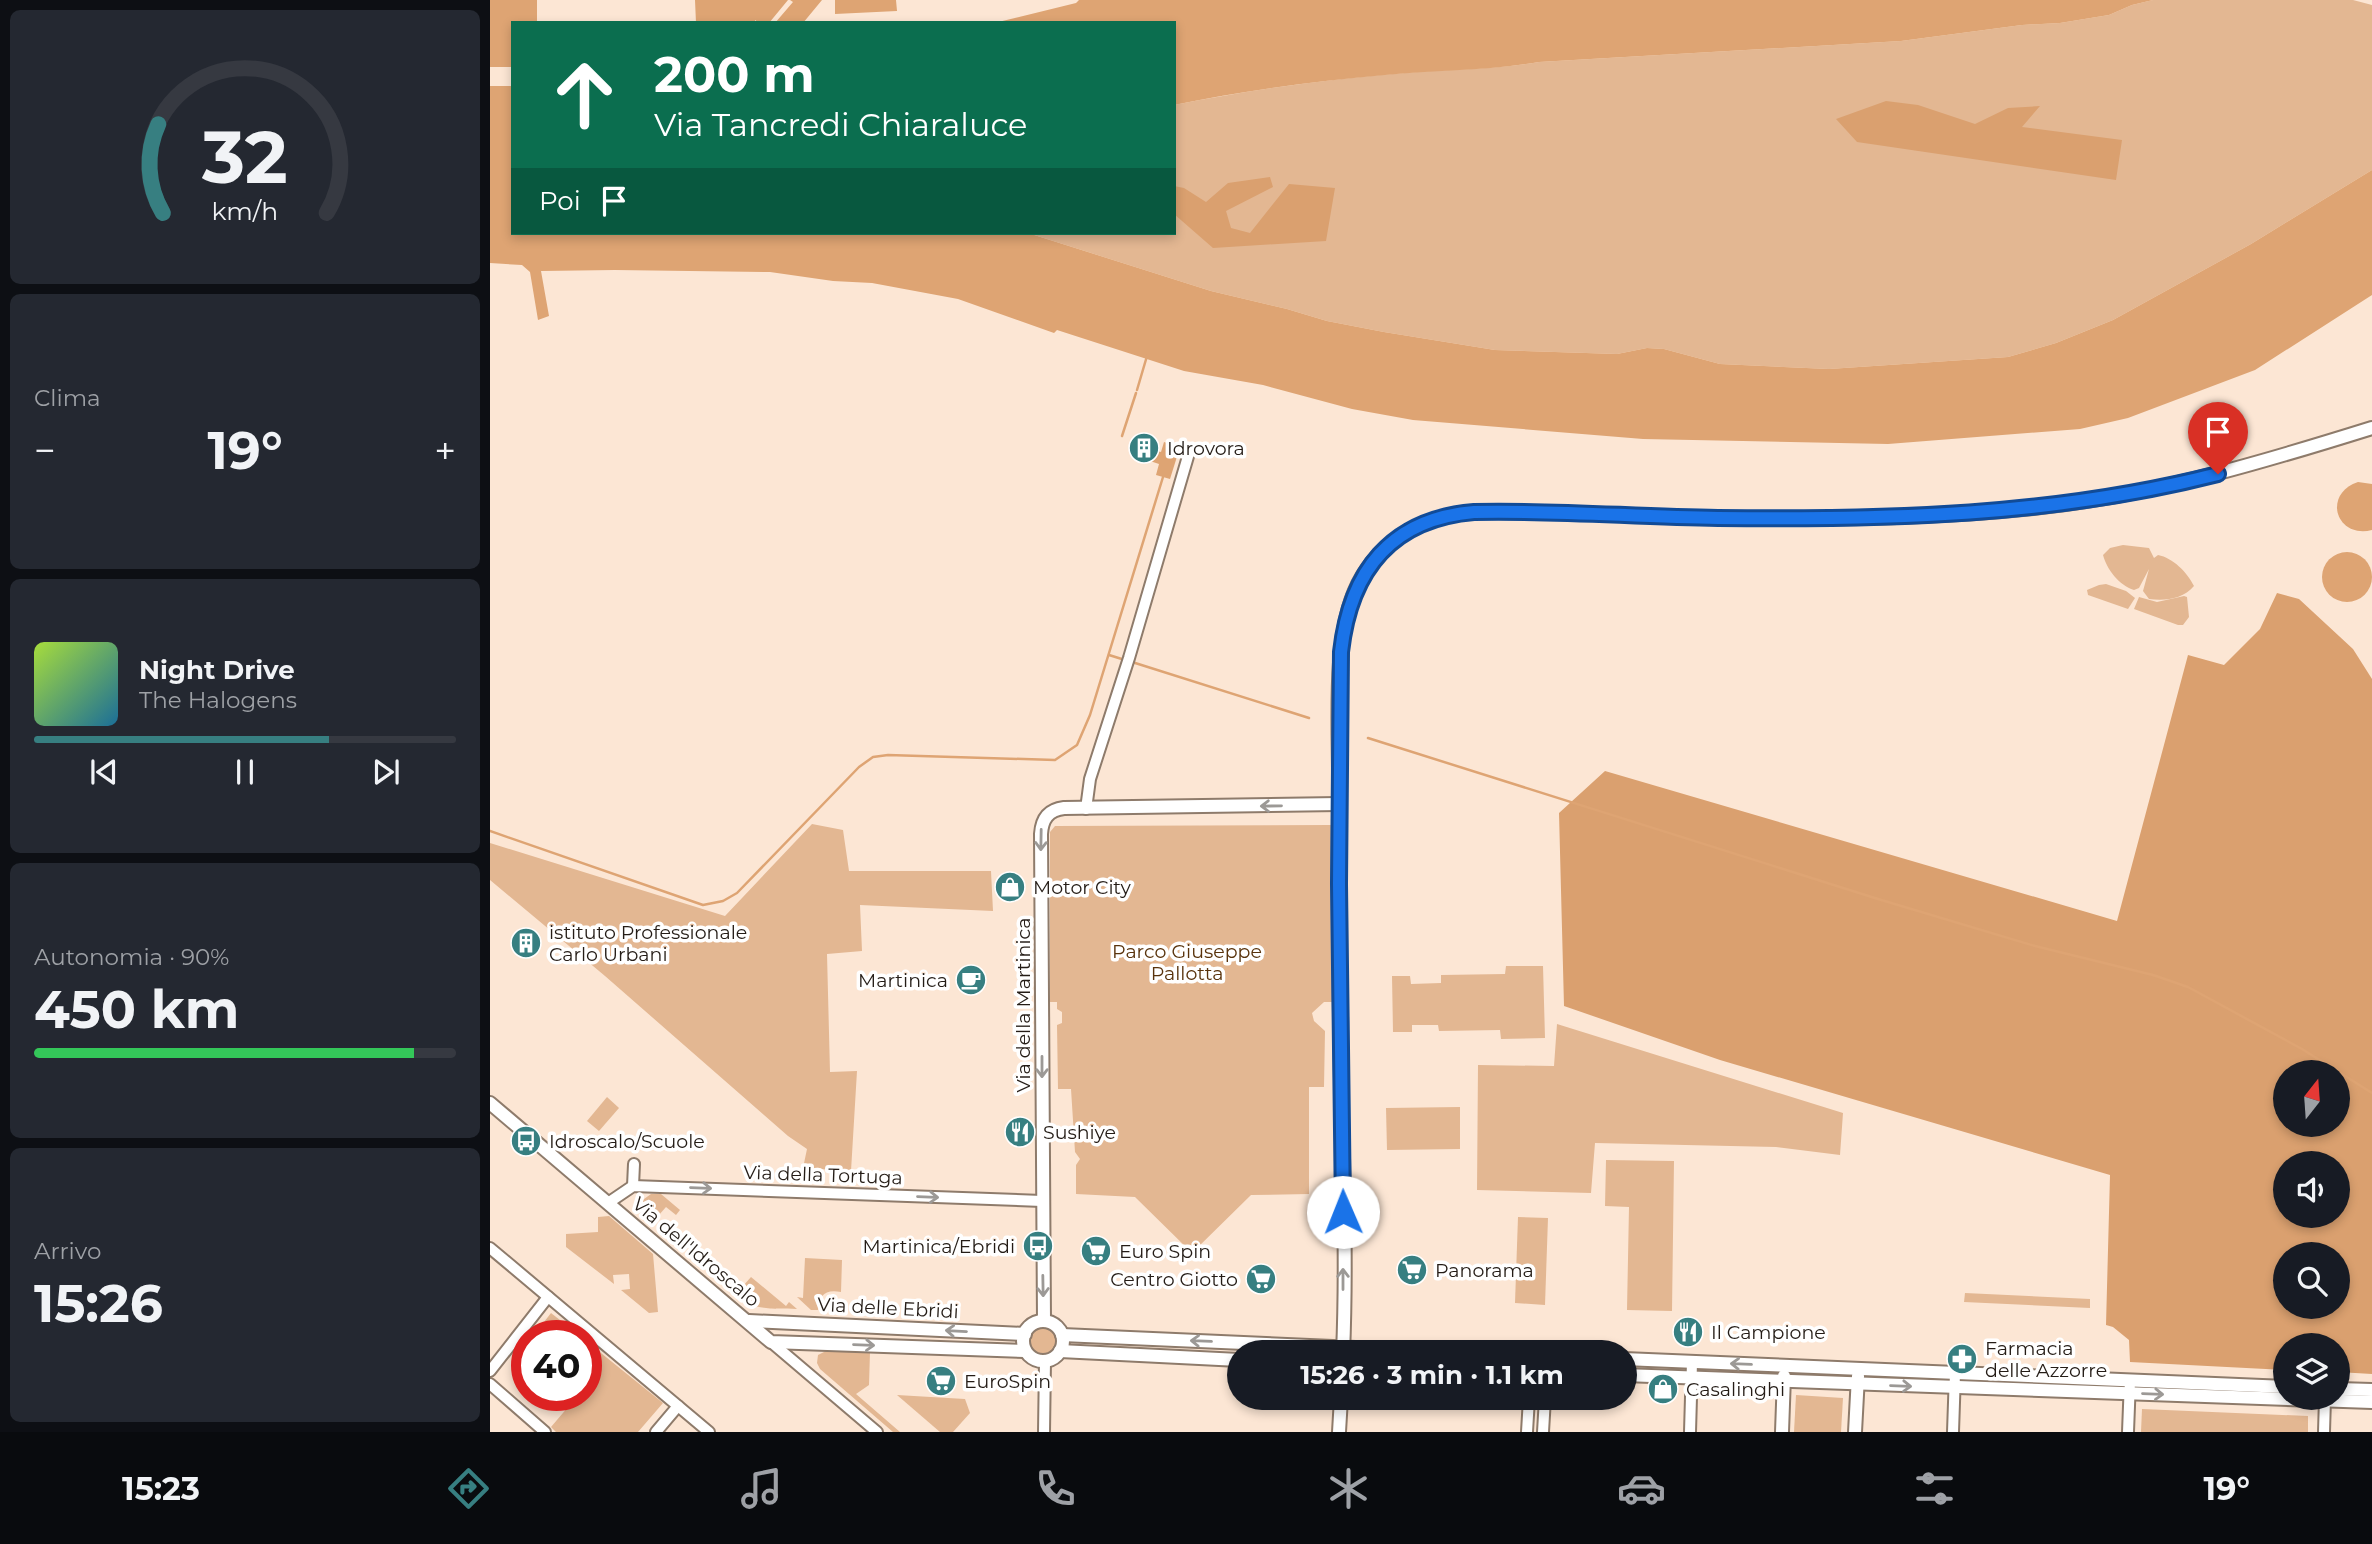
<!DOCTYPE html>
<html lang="it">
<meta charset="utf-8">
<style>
:root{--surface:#171b24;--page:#242831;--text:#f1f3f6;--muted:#9ea1a6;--line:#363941;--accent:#377f81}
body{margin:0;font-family:Montserrat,sans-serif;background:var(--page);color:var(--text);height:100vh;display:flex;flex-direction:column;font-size:26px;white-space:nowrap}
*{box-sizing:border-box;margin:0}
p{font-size:23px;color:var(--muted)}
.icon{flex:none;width:38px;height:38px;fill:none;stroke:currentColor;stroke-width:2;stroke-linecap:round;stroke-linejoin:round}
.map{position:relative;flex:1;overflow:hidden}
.side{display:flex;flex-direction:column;gap:10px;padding:10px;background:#0d0f14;width:490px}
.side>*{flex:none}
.top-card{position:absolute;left:21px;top:21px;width:665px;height:214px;border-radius:0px;box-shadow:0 4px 10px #0003;background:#0b6e4f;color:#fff;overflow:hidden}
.needle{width:46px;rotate:17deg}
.fabs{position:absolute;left:1783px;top:1060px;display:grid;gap:14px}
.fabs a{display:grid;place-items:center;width:77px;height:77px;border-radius:50%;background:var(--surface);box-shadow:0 4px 10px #0003;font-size:35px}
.speed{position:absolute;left:21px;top:1320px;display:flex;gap:14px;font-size:35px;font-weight:700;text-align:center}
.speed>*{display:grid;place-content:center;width:91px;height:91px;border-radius:50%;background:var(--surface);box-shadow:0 4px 10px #0003;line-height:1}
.speed .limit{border:10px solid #d22;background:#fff;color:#111}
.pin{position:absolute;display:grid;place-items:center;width:60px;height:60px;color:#fff;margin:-72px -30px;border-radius:50% 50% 50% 0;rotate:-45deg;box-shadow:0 0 7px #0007}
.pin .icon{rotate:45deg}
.me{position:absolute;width:77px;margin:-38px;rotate:359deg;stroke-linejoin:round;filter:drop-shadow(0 0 5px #0008)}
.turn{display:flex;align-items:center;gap:24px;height:147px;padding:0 28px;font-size:32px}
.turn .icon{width:91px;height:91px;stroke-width:2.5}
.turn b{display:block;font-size:49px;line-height:60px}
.then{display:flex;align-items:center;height:66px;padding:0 28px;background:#0003;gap:14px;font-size:26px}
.big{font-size:52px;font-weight:700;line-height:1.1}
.side .tile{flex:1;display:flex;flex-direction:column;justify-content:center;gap:10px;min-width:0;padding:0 24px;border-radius:10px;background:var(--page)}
.side .dial{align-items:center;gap:0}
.dial svg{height:182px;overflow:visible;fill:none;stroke:var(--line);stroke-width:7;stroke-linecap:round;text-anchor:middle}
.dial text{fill:var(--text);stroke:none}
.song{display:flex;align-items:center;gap:21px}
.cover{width:84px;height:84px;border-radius:10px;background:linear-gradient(135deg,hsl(80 70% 55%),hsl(200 70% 35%))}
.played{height:7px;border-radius:4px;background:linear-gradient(90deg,var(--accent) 70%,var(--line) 70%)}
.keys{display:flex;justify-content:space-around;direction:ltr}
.heat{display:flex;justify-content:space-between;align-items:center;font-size:38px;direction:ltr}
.charge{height:10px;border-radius:5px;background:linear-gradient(90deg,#34c759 90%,var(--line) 0)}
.trip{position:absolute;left:737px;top:1340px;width:410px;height:70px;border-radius:35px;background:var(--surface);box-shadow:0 4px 10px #0003;font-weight:700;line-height:70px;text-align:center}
.tab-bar{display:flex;height:112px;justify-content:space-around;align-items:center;background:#090b0e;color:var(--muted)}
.tab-bar .icon{width:49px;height:49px}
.tab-bar .active{color:var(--accent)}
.tab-bar b{font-size:32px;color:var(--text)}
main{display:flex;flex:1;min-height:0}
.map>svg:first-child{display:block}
.green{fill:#e3b792}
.forest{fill:#daa06f;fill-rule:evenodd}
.water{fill:#dea473}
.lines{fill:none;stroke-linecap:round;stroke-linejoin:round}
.stream{stroke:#dea473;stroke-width:2.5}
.minor-casing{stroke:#8e7b6b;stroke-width:14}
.tertiary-casing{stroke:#8e7b6b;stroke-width:16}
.minor{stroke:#fff;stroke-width:10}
.tertiary{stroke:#fff;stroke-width:12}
.oneway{stroke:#9c9996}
.route-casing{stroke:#114b97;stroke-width:18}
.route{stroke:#1a73e8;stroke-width:12}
.labels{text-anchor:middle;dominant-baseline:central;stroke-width:7;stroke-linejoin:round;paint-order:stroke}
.poi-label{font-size:19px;fill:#241c16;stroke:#fff;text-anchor:start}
.park-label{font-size:19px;fill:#59330c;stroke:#fff}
.street-label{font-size:19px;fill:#241c16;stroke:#fff}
</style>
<main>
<section class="side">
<div class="tile dial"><svg viewBox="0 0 100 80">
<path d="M14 69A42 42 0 1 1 86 69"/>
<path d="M14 69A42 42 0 0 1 12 30" stroke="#377f81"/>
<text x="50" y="56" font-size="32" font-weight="700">32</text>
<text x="50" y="72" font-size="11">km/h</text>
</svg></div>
<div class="tile"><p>Clima</p>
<div class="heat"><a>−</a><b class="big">19°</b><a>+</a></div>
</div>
<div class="tile">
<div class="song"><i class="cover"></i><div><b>Night Drive</b><p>The Halogens</p></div></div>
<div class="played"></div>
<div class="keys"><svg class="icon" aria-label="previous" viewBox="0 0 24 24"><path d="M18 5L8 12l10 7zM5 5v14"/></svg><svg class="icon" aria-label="pause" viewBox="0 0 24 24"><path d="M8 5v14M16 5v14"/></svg><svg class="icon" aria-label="next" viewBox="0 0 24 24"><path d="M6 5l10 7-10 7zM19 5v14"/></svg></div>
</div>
<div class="tile"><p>Autonomia · 90%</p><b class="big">450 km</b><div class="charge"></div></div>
<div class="tile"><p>Arrivo</p><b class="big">15:26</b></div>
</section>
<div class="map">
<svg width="1882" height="1432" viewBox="0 0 1882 1432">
<rect width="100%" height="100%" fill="#fce6d4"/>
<g class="green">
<path d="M1663,0H1863L1882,5V170L1761,244L1623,320L1566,343L1518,357L1339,369L1230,364L1174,349L1157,348L1127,354L1005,350L894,332L837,321L797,309L721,291L538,233H684V105C764,89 846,78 927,72C968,69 1008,69 1049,62L1411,41L1532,25L1570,23L1619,15L1642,5Z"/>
<path d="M1633,545L1659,548L1664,558L1668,555C1683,558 1697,572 1704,586C1693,599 1676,601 1659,599L1653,591L1659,569L1649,588L1644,590C1629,585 1617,570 1613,555L1620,548Z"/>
<path d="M1616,584L1636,591L1645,598L1638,609L1598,595L1597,590L1609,585Z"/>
<path d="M1694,596L1697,597L1699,617L1693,625H1688L1644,609L1649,597L1667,602Z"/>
<path d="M322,824L353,830L359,871H501L503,911L370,905L372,951L337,954L340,1072L367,1071L361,1171L313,1168L317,1149L298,1136L115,976L0,880V843L235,916Z"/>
<path d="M841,825L842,1002H834L822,1013L824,1021L835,1031L834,1087H819V1194L761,1195L702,1253L645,1197L586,1194V1165L590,1159L585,1152L581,1089H568L567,1025L572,1023V1012L567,1009V1002H560V832L565,826Z"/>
<path d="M1016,966H1053L1055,1038L1011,1039L1010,1030L949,1031L948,1025H922V1032H903L902,976H920L921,984L951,983V975L1015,974Z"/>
<path d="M1067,1024L1353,1113L1350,1155L1286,1147L1105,1143L1101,1193L987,1190L988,1065L1064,1066Z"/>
<path d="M117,1097L129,1108L109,1131L97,1121Z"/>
<path d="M970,1107V1149L897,1150L896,1108Z"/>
<path d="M1116,1160L1184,1161L1182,1311L1137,1310L1139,1207L1115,1206Z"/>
<path d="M161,1194H171L190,1210L186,1215L176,1207L161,1224C144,1211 143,1206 161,1194Z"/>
<path d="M119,1216L163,1254L168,1312L159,1313L131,1290L140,1289L139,1274L123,1275L124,1284L76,1247V1234L108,1232V1217Z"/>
<path d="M1028,1217L1058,1218L1055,1305L1025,1303Z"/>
<path d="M315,1258L352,1260L351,1292C335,1289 329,1295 328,1310H321L307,1297L313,1298Z"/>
<path d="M261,1277L296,1306L299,1302L307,1309C283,1308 267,1312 245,1295Z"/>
<path d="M1475,1293L1600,1299V1308L1474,1302Z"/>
<path d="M61,1313L89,1335H44Z"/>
<circle cx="553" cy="1341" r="13"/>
<path d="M96,1341L173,1403L148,1432H66L61,1427L84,1400L74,1395H96Z"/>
<path d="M336,1351L380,1352L379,1385L366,1394L410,1432H403L330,1369L327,1363L328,1355Z"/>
<path d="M407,1395L475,1399L480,1413L463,1432H450Z"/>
<path d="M1306,1395L1353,1398L1351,1432H1304Z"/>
<path d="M1652,1409L1818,1416V1432H1651Z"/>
</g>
<g class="forest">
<path d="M1396,101L1428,105L1485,124L1518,108L1550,106L1532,127L1632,140L1626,180L1367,142L1346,119Z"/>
<path d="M780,177L783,187L736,211L741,228L760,233L799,184L845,188L836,241L723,248L684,214V186L694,188L716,202L738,183Z"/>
<path d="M1787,593L1809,599L1863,649L1882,679V1374L1848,1372V1346H1796L1795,1370L1640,1362L1639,1340L1623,1327L1616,1325L1620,1175L1230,1060L1074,1006L1069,813L1115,771L1627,921L1698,655L1734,665L1770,629ZM1796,1073H1848V1125H1796ZM1796,1164H1848V1216H1796ZM1796,1255H1848V1307H1796Z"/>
</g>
<g class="water">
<path d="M0,0H47V23H23V67H0Z"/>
<path d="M205,0H298L279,23H269L265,20V23H206Z"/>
<path d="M300,0H332L313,23H285L303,2Z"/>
<path d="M345,0H406L407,11L345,14Z"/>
<path d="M589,0H1663L1642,5L1619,15L1570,23L1532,25L1411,41L1049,62C998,71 946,70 895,75C825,81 753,91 684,105V23H504L586,3Z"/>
<path d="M0,86H23V233H538L721,291L797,309L837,321L894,332L1005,350L1127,354L1157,348L1174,349L1230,364L1339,369L1518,357L1566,343L1623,320L1761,244L1882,170V295L1765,370L1638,418L1590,429L1398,444L1153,439L923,420L862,409L773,385L694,371L567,330L564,333L468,299L382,283L343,281L280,272L125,270L51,271L59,316L48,320L40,272L32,265L0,263Z"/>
<path d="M674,442L690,447L680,479L666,475L669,464L660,461L663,450L671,452Z"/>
<path d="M1868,482L1882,484V530C1846,539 1832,494 1868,482Z"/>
<circle cx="1857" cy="577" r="25"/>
</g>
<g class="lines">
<g class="stream">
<path d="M647,390L657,356"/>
<path d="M632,436L646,393"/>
<path d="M645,452L661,457"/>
<path d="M619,655L635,660"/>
<path d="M642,662L819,718"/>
<path d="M878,738L1388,899L1545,946L1663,975L1698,987L1812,1049L1882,1093"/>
<path d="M0,831L213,905L233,901L247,893L369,767L383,757L398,755L565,760L587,745L600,715L673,477"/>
</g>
<g class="minor-casing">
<g id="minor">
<path d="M596,809L600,779L639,658L699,453"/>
<path d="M143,1186L144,1164"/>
<path d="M118,1203L143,1186L552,1201"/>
<path d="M0,1248L219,1432"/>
<path d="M281,1342L387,1432"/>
<path d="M0,1371L58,1297"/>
<path d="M0,1384L55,1432"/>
<path d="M166,1432L188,1406"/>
<path d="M554,1432L555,1361"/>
<path d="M1037,1432L1039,1398"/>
<path d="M1053,1432L1055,1398"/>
<path d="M1200,1432L1202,1362"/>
<path d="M1463,1432L1465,1373"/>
<path d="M1638,1432L1640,1380"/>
<path d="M1834,1432L1835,1398"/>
</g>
</g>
<g class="tertiary-casing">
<g id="tertiary">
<path d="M0,1103L281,1342L535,1351"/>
<path d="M259,1321L535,1334"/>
<path d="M554,1321L551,834C552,819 558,810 574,808L849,804"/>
<circle cx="553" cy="1341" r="20"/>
<path d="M572,1335L980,1353"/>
<path d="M570,1351L749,1360"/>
<path d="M853,1353C857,1261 853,1169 851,1078C849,983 849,888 849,793C850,732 841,638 868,584C891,539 935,516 983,512C1064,511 1146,516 1226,518C1332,520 1438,519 1543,508C1660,496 1770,463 1882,428"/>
<path d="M1134,1359L1796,1387"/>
<path d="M1134,1375L1882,1402"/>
<path d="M1848,1389L1882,1390"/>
<path d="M849,1432L851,1398"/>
<path d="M1292,1432L1294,1376"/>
<path d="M1365,1432L1368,1376"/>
</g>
</g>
<use href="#minor" class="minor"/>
<use href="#tertiary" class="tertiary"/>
</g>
<defs><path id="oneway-shaft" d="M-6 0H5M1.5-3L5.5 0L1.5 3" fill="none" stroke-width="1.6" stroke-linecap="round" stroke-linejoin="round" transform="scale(1.75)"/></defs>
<g class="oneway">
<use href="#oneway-shaft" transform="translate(781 806) rotate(179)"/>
<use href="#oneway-shaft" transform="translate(551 840) rotate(91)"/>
<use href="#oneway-shaft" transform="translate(552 1067) rotate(90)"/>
<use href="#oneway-shaft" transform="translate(211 1188) rotate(2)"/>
<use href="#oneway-shaft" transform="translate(438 1197) rotate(2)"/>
<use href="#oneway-shaft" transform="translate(853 1279) rotate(-90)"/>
<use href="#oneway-shaft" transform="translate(553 1286) rotate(89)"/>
<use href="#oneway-shaft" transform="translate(466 1331) rotate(-177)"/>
<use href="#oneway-shaft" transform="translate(711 1341) rotate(-178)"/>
<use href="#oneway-shaft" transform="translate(374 1345) rotate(2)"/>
<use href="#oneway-shaft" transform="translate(1251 1364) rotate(-178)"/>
<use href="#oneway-shaft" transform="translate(1411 1386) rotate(2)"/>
<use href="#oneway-shaft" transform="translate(1663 1394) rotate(2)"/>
</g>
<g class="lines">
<g class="route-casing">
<path id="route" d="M853,1212L849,884L851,652C860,572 900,519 984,512C1065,510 1146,517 1228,518C1396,520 1564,516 1728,474"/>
</g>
<use href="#route" class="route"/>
</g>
<defs>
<g id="building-disc" transform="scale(1.575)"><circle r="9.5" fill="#377f81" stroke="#fff"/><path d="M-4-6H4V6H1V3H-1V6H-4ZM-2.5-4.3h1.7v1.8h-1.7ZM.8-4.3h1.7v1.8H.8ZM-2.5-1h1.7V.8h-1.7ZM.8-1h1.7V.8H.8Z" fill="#fff"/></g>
<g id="shop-disc" transform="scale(1.575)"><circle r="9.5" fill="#377f81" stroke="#fff"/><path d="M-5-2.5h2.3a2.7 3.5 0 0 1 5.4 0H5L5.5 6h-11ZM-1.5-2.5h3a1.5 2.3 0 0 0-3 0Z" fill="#fff"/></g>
<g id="cafe-disc" transform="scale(1.575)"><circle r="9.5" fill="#377f81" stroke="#fff"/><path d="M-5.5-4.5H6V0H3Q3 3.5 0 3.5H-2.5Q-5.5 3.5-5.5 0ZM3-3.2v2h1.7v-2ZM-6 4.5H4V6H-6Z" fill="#fff"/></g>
<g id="restaurant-disc" transform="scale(1.575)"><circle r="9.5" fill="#377f81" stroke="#fff"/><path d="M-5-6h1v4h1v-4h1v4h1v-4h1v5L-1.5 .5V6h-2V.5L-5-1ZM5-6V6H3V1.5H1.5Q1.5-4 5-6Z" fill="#fff"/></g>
<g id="bus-disc" transform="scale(1.575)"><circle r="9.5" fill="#377f81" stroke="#fff"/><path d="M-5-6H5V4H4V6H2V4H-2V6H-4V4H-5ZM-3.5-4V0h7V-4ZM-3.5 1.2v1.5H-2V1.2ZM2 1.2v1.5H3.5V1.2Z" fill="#fff"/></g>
<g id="supermarket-disc" transform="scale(1.575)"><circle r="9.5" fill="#377f81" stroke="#fff"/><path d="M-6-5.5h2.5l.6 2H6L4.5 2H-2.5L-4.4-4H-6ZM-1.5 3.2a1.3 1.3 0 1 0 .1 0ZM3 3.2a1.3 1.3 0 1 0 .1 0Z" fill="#fff"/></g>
<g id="pharmacy-disc" transform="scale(1.575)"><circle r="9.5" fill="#377f81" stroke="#fff"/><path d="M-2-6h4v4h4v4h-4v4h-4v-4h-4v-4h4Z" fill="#fff"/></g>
</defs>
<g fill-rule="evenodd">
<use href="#building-disc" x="654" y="448"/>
<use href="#shop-disc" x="520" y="887"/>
<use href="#building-disc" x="36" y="943"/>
<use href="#cafe-disc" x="481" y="980"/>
<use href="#restaurant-disc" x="530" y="1132"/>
<use href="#bus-disc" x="36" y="1141"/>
<use href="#bus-disc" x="548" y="1246"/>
<use href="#supermarket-disc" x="606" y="1251"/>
<use href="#supermarket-disc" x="922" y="1270"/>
<use href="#supermarket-disc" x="771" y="1279"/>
<use href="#restaurant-disc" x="1198" y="1332"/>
<use href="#pharmacy-disc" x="1472" y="1359"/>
<use href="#supermarket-disc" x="451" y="1381"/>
<use href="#shop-disc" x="1173" y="1389"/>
</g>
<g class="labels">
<g class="poi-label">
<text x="677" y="448">Idrovora</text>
<text x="543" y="887">Motor City</text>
<text x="59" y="932">istituto Professionale<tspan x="59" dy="22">Carlo Urbani</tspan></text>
<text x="458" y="980" text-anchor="end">Martinica</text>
<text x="553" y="1132">Sushiye</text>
<text x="59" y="1141">Idroscalo/Scuole</text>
<text x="525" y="1246" text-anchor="end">Martinica/Ebridi</text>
<text x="629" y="1251">Euro Spin</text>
<text x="945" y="1270">Panorama</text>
<text x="748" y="1279" text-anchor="end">Centro Giotto</text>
<text x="1221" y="1332">Il Campione</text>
<text x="1495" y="1348">Farmacia<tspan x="1495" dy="22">delle Azzorre</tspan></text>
<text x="474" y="1381">EuroSpin</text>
<text x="1196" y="1389">Casalinghi</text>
</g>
<g class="park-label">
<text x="697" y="951">Parco Giuseppe<tspan x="697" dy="22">Pallotta</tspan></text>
</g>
<g class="street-label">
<text transform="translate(533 1005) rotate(-90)">Via della Martinica</text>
<text transform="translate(333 1175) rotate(2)">Via della Tortuga</text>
<text transform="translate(206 1252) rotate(40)">Via dell'Idroscalo</text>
<text transform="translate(398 1308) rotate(3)">Via delle Ebridi</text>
</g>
</g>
</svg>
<div class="fabs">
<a><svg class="needle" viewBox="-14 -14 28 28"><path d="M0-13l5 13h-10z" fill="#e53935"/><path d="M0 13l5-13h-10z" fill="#9ea1a6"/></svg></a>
<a><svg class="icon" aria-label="sound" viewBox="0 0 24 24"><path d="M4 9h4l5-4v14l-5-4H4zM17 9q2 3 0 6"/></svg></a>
<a><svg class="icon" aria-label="search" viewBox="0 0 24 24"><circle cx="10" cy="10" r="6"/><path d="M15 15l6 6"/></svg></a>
<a><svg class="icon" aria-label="layers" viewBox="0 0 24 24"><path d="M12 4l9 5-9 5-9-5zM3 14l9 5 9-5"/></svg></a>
</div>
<div class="speed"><div class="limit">40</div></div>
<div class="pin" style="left:1728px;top:474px;background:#d93025"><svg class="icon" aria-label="arrive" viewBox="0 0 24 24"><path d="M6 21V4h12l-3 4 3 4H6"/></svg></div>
<svg class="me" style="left:853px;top:1212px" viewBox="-20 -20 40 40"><circle r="19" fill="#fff"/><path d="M0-13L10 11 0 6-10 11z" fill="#1a73e8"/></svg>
<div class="trip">15:26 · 3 min · 1.1 km</div>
<div class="top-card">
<div class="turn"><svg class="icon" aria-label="ahead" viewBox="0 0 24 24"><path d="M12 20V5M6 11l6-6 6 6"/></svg><div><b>200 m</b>Via Tancredi Chiaraluce</div></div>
<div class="then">Poi<svg class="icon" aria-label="arrive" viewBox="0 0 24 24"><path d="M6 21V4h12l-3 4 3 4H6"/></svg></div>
</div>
</div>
</main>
<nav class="tab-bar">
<b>15:23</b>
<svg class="icon active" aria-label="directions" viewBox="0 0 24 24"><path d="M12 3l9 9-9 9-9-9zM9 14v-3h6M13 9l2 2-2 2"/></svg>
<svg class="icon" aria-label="music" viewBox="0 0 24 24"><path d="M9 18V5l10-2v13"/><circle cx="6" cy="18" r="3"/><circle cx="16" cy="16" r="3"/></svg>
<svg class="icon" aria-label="phone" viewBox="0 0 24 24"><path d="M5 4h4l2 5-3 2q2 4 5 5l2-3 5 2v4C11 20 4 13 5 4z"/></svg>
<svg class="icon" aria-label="climate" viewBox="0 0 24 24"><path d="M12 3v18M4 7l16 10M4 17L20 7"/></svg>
<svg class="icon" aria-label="car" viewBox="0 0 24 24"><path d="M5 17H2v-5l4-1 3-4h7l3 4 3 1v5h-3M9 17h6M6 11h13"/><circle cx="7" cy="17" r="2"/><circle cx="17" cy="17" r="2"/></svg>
<svg class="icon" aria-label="filters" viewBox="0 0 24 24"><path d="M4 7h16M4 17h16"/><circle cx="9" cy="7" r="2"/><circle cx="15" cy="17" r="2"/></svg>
<b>19°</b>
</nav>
